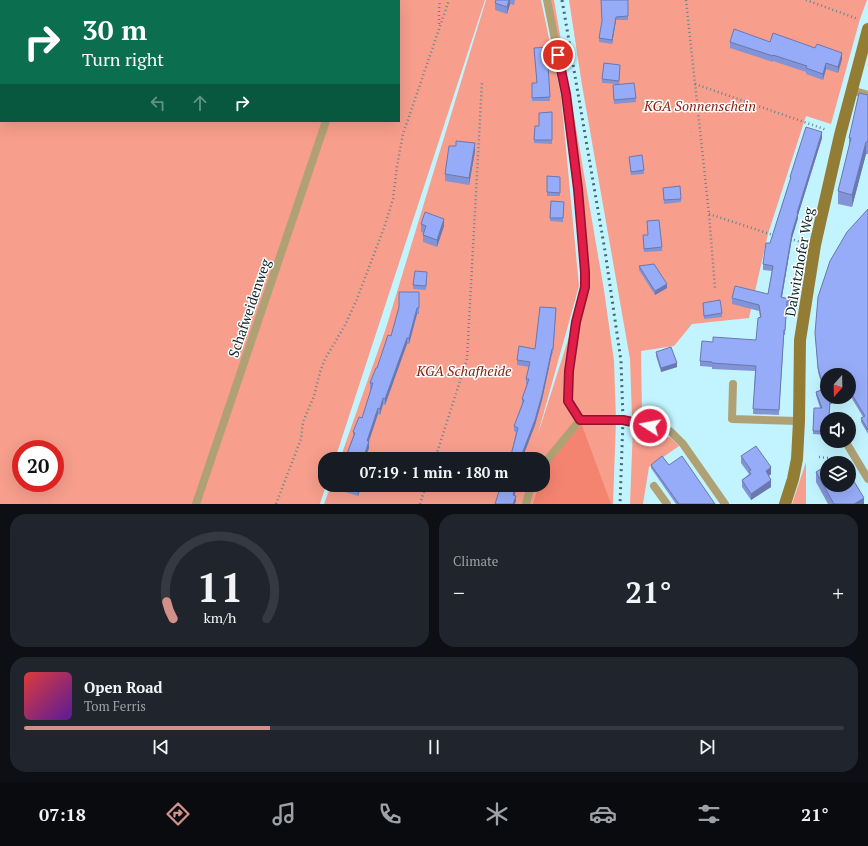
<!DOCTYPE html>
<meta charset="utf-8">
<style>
:root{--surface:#171b24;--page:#20242c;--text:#f1f3f6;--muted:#9ea1a6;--line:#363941;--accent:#d19188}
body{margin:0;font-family:"PT Serif",serif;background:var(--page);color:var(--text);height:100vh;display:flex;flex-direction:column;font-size:15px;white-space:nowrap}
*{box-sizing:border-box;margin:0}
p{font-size:13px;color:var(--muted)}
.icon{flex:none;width:22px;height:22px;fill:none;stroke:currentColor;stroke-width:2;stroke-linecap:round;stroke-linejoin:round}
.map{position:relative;height:504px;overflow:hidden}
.drawer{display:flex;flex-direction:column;gap:10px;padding:10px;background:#0d0f14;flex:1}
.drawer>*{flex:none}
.hud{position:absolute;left:0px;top:0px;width:400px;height:122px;box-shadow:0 4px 16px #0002;background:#0b6e4f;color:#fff;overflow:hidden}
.needle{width:26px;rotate:200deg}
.controls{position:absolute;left:820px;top:368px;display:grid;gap:8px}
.controls a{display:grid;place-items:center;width:36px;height:36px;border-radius:50%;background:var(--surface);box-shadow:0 4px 16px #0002;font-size:20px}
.speed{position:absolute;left:12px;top:440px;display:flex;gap:8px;font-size:20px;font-weight:700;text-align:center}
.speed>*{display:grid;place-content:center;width:52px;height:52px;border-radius:50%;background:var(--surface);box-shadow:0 4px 16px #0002;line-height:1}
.speed .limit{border:6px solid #d22;background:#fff;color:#111}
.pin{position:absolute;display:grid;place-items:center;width:34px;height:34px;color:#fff;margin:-17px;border:2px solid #fff;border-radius:50%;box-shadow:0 1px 4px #0007}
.me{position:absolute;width:44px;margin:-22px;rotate:281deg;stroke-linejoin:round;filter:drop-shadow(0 0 3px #0008)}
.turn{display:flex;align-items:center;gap:14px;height:84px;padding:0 16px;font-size:18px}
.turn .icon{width:52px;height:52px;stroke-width:2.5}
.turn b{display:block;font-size:28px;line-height:34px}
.lanes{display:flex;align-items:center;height:38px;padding:0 16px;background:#0003;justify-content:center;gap:20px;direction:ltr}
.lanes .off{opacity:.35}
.big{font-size:30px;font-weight:600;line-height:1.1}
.drawer .widget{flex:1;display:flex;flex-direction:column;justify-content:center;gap:6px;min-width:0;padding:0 14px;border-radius:16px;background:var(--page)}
.drawer .dial{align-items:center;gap:0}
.dial svg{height:104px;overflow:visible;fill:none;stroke:var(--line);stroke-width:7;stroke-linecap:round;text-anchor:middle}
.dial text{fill:var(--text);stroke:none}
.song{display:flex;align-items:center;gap:12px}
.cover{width:48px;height:48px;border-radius:6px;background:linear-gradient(135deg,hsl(0 70% 55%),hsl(270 70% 35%))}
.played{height:4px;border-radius:2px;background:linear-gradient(90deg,var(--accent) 30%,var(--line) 30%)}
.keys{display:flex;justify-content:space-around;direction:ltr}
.heat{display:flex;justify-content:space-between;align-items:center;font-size:22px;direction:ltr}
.drawer .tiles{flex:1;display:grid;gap:10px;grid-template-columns:1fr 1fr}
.widget:last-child{grid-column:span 2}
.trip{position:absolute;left:318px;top:452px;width:232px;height:40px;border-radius:16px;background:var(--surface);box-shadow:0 4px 16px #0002;font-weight:600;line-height:40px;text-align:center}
.tab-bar{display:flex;height:64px;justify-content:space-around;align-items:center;background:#090b0e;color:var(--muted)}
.tab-bar .icon{width:28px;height:28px}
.tab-bar .on{color:var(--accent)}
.tab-bar b{font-size:18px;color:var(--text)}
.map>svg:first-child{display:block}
.green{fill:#f79e8d;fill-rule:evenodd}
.forest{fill:#f48470}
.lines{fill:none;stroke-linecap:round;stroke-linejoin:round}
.path{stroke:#61878e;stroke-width:2.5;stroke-dasharray:1 3;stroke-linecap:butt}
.lane{stroke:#b0a174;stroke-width:8}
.secondary{stroke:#937c33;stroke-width:12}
.rail{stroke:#476a71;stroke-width:3;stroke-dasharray:2 4;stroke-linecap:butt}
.wall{fill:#8294d5}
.shaded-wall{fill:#6a78ae}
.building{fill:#97acf8;stroke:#6a78ae}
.route-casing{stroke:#92132f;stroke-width:10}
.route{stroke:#e11d48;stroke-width:7}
.labels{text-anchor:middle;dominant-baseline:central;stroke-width:3;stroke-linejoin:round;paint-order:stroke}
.park-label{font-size:14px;font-style:italic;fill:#842111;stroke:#fff}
.street-label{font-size:14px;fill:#092428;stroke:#fff}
</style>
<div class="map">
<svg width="868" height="504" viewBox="0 0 868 504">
<rect width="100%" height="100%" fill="#c2f4ff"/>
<g class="green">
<path d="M0,0H485L335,459H325V485H326L320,504H0ZM1,1H399V121H1ZM21,449H55V483H21Z"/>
<path d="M486,0H541L561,96L579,286L537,437L585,287L578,189L547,0H554L604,290L614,361L616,420L613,504H324L331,485H543V459H340L386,328Z"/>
<path d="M569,0H867L860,19L831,124L806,116L768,234L749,318L692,324L674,346L641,351L642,417L632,416L630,359L582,85Z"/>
<path d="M633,427L641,428V442L658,445L662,435L671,438L679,446L649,467L643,504H630Z"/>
<path d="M806,462V504H792Z"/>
</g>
<path class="forest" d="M580,420L611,504H533L539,485H543V471L546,460Z"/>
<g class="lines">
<g class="path">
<path d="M686,0L709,214L715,288"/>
<path d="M806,0L858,19"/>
<path d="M439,24V9L440,0"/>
<path d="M695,84L827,130"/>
<path d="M709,214L776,236"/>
<path d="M790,239L801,242"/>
<path d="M819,457L838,459"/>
<path d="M435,459L467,359L482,82"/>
<path d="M276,504L301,439L303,422L314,396L320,372L325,359L345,325L357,299L385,225L393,199L397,166L403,134L449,0"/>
<path d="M420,504L426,485"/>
</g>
<g class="lane">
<path d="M547,0L566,94L578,189L585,272V287L576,322L569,371L568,401L580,420"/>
<path d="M367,1V0"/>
<path d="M851,90L868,95"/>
<path d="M733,384L732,419L799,421"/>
<path d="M847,444L868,479"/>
<path d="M543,465L580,420H623L663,428L671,432L683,444L725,504"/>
<path d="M654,486L667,504"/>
<path d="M196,504L326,121"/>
<path d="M526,504L531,485"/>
</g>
<path class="secondary" d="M785,504L793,479L797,459L799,421L800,340L815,245L840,135L868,29"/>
<path class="rail" d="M562,0L605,251L621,361L623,420L620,504"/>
</g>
<g class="wall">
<path d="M496,0H515L514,5L510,4L507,14L495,10V3Z"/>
<path d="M628,0V20H616L612,44L599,42V38Z"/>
<path d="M730,42H770L842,59L838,73L826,69L823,80L806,74V72L773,61V62L730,48Z"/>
<path d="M534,48L550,64V68H548L550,101H532V83H537Z"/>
<path d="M620,69L619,84L602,83V79Z"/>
<path d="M613,85L636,98V102L614,104Z"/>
<path d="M868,95V154H866L852,207L838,204V191L849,147V138Z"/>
<path d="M552,112V144L534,143L535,126H539Z"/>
<path d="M822,138L798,215V218L792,238L782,297L793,300V305L787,306L785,335H784L779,415L753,414L755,371L712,369V367L700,366V361L713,342L756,340L760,318L759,311L732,304V298L768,294L772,271L763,270V264L770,243L790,180V177Z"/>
<path d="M475,151L469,185L445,181V174Z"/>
<path d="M629,157L644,170V174L631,175Z"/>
<path d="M547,176L560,177V196H547Z"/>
<path d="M663,188L681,199V202L664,204Z"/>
<path d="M551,201L564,202L563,222L550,221Z"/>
<path d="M868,209V434L861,422V418L863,417L851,397L830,404L827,419V435L813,434L814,408H820L816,395V392L823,389L818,372L815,333Z"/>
<path d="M421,224L444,226L437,247L423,242V235L424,233L421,232Z"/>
<path d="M643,235L662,247V251L644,252Z"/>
<path d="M639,266L667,288L655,295L639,270Z"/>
<path d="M427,275L426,290L413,289V285Z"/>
<path d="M419,292V314H417L409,344H407L385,405L383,404L380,415L378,414L369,441V448L365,459H345L353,436V432L362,418L371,389H370V383L391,336L399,307Z"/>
<path d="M703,303L722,313V317L704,319Z"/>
<path d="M556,313L553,354L552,353L542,400L535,425L522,459H510L516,432L514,431V426L522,404V399L527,384H526V379L529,367L517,365V360L535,349Z"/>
<path d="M656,352L677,367L661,372L656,356Z"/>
<path d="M741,456L771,474L769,476L771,487L751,500L742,487V480L749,474L741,463Z"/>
<path d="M651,465H669L715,504H676L651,468Z"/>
<path d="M816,472L864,504H828L816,482Z"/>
<path d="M338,485H362L358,496L339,490V486H338Z"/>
</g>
<g class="shaded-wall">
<path d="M509,0H510V4L507,14V7Z"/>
<path d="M616,17V20L612,44V40Z"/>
<path d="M842,53V59L838,73V67Z"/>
<path d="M826,63V69L823,80V74Z"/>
<path d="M822,132V138L798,215V218L792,238L781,302V297L792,233L797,213Z"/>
<path d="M866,142V154L852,207V195Z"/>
<path d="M475,143V151L469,185V178Z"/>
<path d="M444,219V226L437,247V240Z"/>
<path d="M667,284V288L655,295V291Z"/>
<path d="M417,308V314L409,344V338Z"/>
<path d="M407,338V344L385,405V399Z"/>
<path d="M552,349V353L542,400L535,425L522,459H520Z"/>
<path d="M677,363V367L661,372V368Z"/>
<path d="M851,393V397L830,404V400L839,397H849V394Z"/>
<path d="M383,398V404L380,415V409Z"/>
<path d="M378,408V414L367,447V441Z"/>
<path d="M369,441V448L365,459H363Z"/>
<path d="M771,467V474L766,478V471Z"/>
<path d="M771,480V487L751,500V494Z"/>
<path d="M359,485H362L358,496V490Z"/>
<path d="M516,485H518L513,500V495Z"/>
<path d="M516,496V501L515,504H513Z"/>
<path d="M864,498V504H854Z"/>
</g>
<g class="building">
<path d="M496,0H509L507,7L495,3Z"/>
<path d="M601,0H628V16L616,17L612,40L599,38L602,21Z"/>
<path d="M734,29L770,42L773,33L815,48L817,44L842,53L838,67L826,63L823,74L806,68L807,66L773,55V56L730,42Z"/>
<path d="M548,47L550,64H548L550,97L532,98V83H537L534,48Z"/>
<path d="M604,63L620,65L619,81L602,79Z"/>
<path d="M634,83L636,98L614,100L613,85Z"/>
<path d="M859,93L868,95V142H866L852,195L838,191L851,138H849Z"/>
<path d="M552,112V140H534L535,126H539V113Z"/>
<path d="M806,127L822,132L797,213H798L792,233L781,297L793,300L787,301L785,330H784L779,410L753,409L756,366L712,363V362L700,361L702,341L713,342V337L756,340L758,318L761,317L759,305L732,298L735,286L768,294L773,266L763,264L766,243H770L791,177H790Z"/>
<path d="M456,141L475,143L469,178L445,174L449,146H456Z"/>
<path d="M642,155L644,170L631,172L629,157Z"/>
<path d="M547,176L560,177V193L547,192Z"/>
<path d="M680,186L681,199L664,200L663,188Z"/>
<path d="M551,201L564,202L563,218H550Z"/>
<path d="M868,209V430L861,418L865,416L851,393L849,394V375H827V397H839L830,400L829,419H827V431H813L814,408H822L816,392L824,389L818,368L815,333L818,297L830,261L847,232Z"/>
<path d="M425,212L444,219L437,240L423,235L426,226L421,224Z"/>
<path d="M659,220L662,247L644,249L643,235H648L647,221Z"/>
<path d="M654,264L667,284L655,291L639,266Z"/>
<path d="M415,271L427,272L426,286L413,285Z"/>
<path d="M399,292H419V308H417L409,338H407L385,399L383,398L380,409L378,408L367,441H369L363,459H345L355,433L353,432L359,417L362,418L373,383H370L376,368H377L388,335L391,336L399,307Z"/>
<path d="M720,300L722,313L704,316L703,303Z"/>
<path d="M540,307L556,308L553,349H552L542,395L535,420L520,459H510L518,428L514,426L524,400L522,399L529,379H526L530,362L517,360L519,346L535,349Z"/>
<path d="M671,347L677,363L661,368L656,352Z"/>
<path d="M756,446L771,467L766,471L771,480L751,494L742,480L751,474L749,471L751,470L741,456Z"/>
<path d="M662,456L669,465L682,456L715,504H679L651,465Z"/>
<path d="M839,457L843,463H830Z"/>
<path d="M827,465V485H849V473L864,498L854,504H834L816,472Z"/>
<path d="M343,485H359L358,490Z"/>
<path d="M501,485H516L513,495L516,496L513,504H495Z"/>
</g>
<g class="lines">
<g class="route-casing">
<path id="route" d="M558,55L566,94L578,189L585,272V287L576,322L569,371L568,401L580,420H623L650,426"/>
</g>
<use href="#route" class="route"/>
</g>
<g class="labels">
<g class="park-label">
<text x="700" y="105">KGA Sonnenschein</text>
<text x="464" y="370">KGA Schafheide</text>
</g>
<g class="street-label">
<text transform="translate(799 262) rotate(-80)">Dalwitzhofer Weg</text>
<text transform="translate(249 308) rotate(-71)">Schafweidenweg</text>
</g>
</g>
</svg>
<div class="controls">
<a><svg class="needle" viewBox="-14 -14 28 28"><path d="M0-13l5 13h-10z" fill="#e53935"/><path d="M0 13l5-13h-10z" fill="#9ea1a6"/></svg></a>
<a><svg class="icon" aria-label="sound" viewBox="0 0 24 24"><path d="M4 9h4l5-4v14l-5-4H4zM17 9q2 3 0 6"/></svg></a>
<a><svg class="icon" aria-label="layers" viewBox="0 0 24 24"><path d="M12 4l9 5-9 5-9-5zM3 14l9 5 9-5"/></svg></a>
</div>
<div class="speed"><div class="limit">20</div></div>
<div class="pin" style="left:558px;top:55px;background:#d93025"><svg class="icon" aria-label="arrive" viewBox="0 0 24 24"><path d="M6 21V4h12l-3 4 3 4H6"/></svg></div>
<svg class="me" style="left:650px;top:426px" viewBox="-20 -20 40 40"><circle r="17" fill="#e11d48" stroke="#fff" stroke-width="3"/><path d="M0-11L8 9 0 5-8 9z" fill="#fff"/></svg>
<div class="trip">07:19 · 1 min · 180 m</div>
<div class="hud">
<div class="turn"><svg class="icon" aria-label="right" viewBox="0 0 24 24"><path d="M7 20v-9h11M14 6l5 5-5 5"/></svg><div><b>30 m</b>Turn right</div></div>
<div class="lanes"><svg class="icon off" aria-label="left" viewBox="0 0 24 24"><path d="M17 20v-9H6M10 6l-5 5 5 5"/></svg><svg class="icon off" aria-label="ahead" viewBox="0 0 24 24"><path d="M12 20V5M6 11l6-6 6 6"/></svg><svg class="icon" aria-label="right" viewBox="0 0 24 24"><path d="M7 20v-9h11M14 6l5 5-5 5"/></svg></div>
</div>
</div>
<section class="drawer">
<div class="tiles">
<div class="widget dial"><svg viewBox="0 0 100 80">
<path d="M14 69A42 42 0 1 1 86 69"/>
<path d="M14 69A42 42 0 0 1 9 56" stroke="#d19188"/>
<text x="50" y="56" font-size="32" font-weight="700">11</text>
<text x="50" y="72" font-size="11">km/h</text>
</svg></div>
<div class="widget"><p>Climate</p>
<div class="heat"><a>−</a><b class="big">21°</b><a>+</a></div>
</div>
<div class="widget">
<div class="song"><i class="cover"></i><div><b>Open Road</b><p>Tom Ferris</p></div></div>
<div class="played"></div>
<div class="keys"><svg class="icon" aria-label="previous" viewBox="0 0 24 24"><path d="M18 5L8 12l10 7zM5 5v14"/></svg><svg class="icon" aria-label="pause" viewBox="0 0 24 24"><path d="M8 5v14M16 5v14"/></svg><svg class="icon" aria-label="next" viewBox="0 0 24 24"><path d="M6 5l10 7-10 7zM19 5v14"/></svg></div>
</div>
</div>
</section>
<nav class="tab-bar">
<b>07:18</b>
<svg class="icon on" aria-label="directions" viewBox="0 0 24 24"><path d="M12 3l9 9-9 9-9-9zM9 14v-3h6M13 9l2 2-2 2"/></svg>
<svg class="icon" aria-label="music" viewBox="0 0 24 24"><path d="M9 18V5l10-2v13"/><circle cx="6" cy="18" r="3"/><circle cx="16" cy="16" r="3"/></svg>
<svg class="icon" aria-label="phone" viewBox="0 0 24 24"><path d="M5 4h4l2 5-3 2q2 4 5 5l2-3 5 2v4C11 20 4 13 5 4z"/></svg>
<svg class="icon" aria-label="climate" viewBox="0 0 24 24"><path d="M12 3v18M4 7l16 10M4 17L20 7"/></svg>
<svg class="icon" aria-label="car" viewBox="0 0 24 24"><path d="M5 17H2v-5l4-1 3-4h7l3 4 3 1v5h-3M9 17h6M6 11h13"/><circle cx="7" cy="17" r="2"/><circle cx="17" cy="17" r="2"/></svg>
<svg class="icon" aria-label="filters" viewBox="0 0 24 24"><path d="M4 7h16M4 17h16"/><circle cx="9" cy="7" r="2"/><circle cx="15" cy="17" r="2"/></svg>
<b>21°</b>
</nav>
